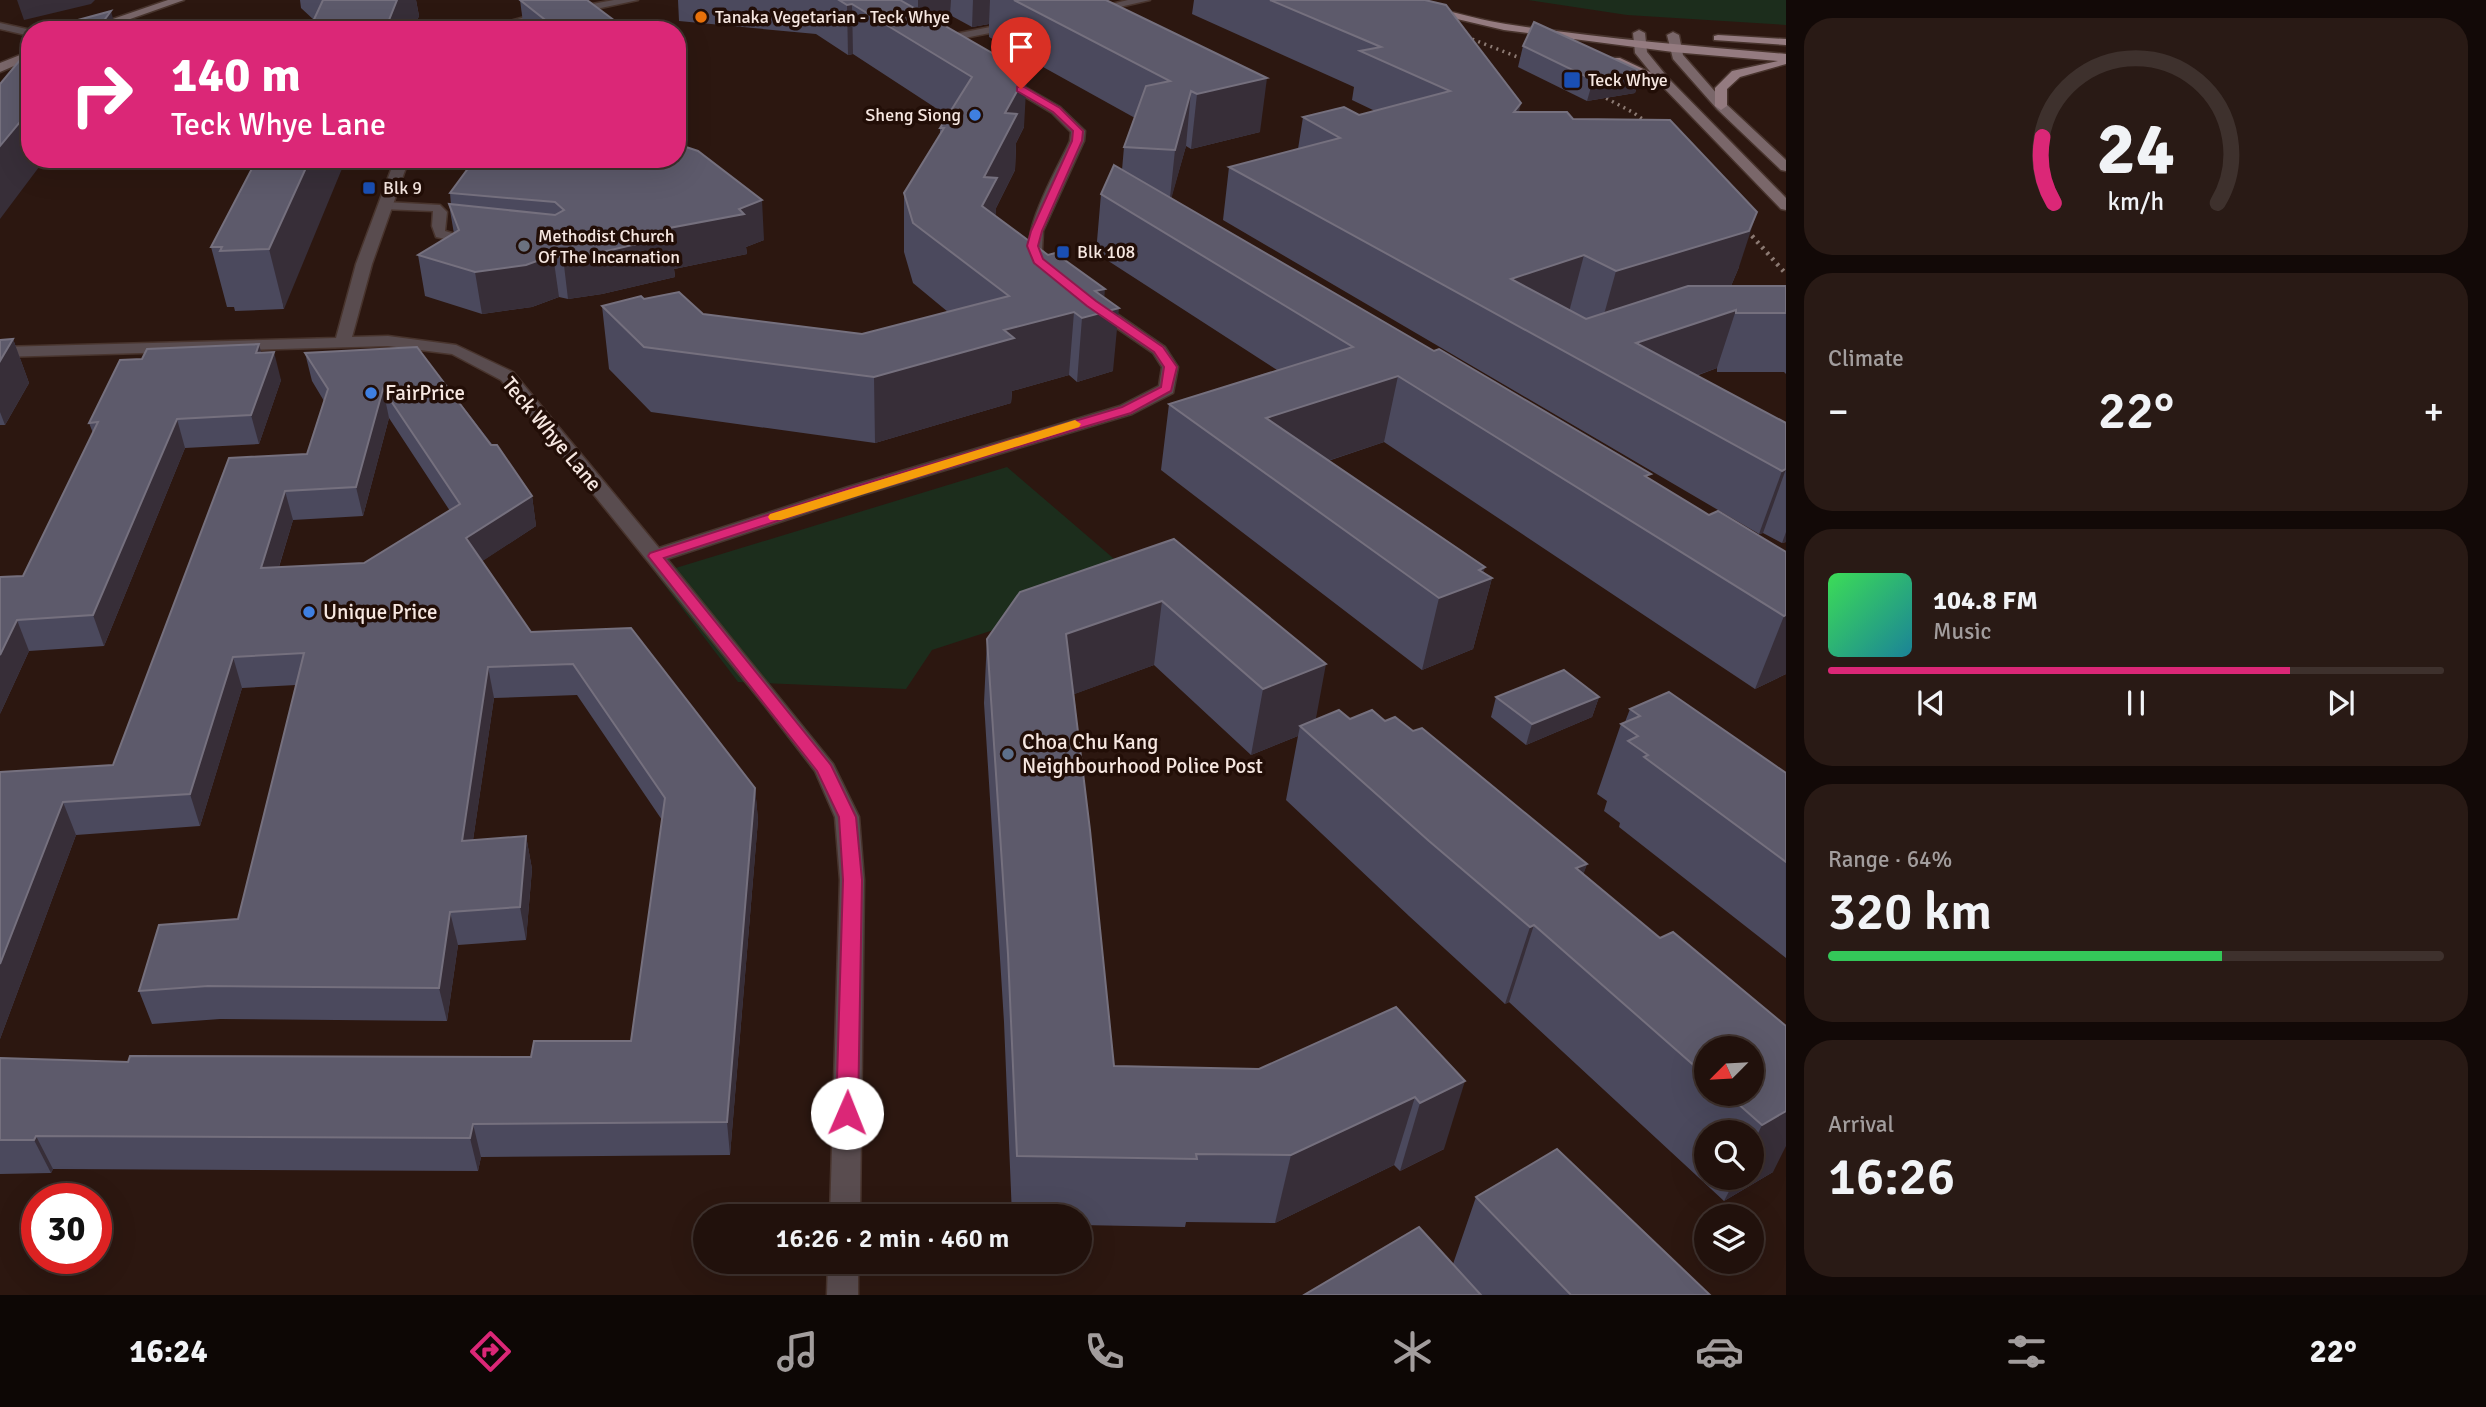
<!DOCTYPE html>
<meta charset="utf-8">
<style>
:root{--surface:#21110c;--page:#291a15;--text:#f1f3f6;--muted:#a29d9d;--line:#3e312d;--accent:#db2777}
body{margin:0;font-family:Signika,sans-serif;background:var(--page);color:var(--text);height:100vh;display:flex;flex-direction:column;font-size:26px;white-space:nowrap}
*{box-sizing:border-box;margin:0}
p{font-size:23px;color:var(--muted)}
.icon{flex:none;width:38px;height:38px;fill:none;stroke:currentColor;stroke-width:2;stroke-linecap:round;stroke-linejoin:round}
.map{position:relative;flex:1;overflow:hidden}
.sheet{display:flex;flex-direction:column;gap:18px;padding:18px;background:#120907;width:700px}
.sheet>*{flex:none}
.top-card{position:absolute;left:21px;top:21px;width:665px;height:147px;border-radius:28px;box-shadow:0 7px 28px #0002,0 0 0 2px var(--line);background:#db2777;color:#fff;overflow:hidden}
.needle{width:46px;rotate:246deg}
.buttons{position:absolute;left:1694px;top:1036px;display:grid;gap:14px}
.buttons a{display:grid;place-items:center;width:70px;height:70px;border-radius:50%;background:var(--surface);box-shadow:0 7px 28px #0002,0 0 0 2px var(--line);font-size:35px}
.speed{position:absolute;left:21px;top:1183px;display:flex;gap:14px;font-size:35px;font-weight:700;text-align:center}
.speed>*{display:grid;place-content:center;width:91px;height:91px;border-radius:50%;background:var(--surface);box-shadow:0 7px 28px #0002,0 0 0 2px var(--line);line-height:1}
.speed .limit{border:10px solid #d22;background:#fff;color:#111}
.pin{position:absolute;display:grid;place-items:center;width:60px;height:60px;color:#fff;margin:-72px -30px;border-radius:50% 50% 50% 0;rotate:-45deg;box-shadow:0 0 7px #0007}
.pin .icon{rotate:45deg}
.me{position:absolute;width:77px;margin:-38px;rotate:1deg;stroke-linejoin:round;filter:drop-shadow(0 0 5px #0008)}
.turn{display:flex;align-items:center;gap:24px;height:147px;padding:0 35px;font-size:32px}
.turn .icon{width:91px;height:91px;stroke-width:2.5}
.turn b{display:block;font-size:49px;line-height:60px}
.big{font-size:52px;font-weight:600;line-height:1.1}
.sheet .card{flex:1;display:flex;flex-direction:column;justify-content:center;gap:10px;min-width:0;padding:0 24px;border-radius:28px;background:var(--page)}
.sheet .dial{align-items:center;gap:0}
.dial svg{height:182px;overflow:visible;fill:none;stroke:var(--line);stroke-width:7;stroke-linecap:round;text-anchor:middle}
.dial text{fill:var(--text);stroke:none}
.song{display:flex;align-items:center;gap:21px}
.cover{width:84px;height:84px;border-radius:10px;background:linear-gradient(135deg,hsl(130 70% 55%),hsl(190 70% 35%))}
.played{height:7px;border-radius:4px;background:linear-gradient(90deg,var(--accent) 75%,var(--line) 75%)}
.keys{display:flex;justify-content:space-around;direction:ltr}
.heat{display:flex;justify-content:space-between;align-items:center;font-size:38px;direction:ltr}
.charge{height:10px;border-radius:5px;background:linear-gradient(90deg,#34c759 64%,var(--line) 0)}
.trip{position:absolute;left:693px;top:1204px;width:399px;height:70px;border-radius:35px;background:var(--surface);box-shadow:0 7px 28px #0002,0 0 0 2px var(--line);font-weight:600;line-height:70px;text-align:center}
.tab-bar{display:flex;height:112px;justify-content:space-around;align-items:center;background:#0d0705;color:var(--muted)}
.tab-bar .icon{width:49px;height:49px}
.tab-bar .on{color:var(--accent)}
.tab-bar b{font-size:32px;color:var(--text)}
main{display:flex;flex:1;min-height:0}
.map>svg:first-child{display:block}
.green{fill:#1c2d1c}
.lines{fill:none;stroke-linecap:round;stroke-linejoin:round}
.service-casing{stroke:#48342d;stroke-width:3}
.minor-casing{stroke:#48342d;stroke-width:3}
.secondary-casing{stroke:#48342d;stroke-width:3}
.primary-casing{stroke:#48342d;stroke-width:3}
.service{fill:#594c4f;fill-rule:evenodd}
.minor{fill:#594c4f;fill-rule:evenodd}
.secondary{fill:#7a676a;fill-rule:evenodd}
.primary{fill:#947b80;fill-rule:evenodd}
.rail-far1{stroke:#8c7a73;stroke-width:3.5;stroke-dasharray:2 4.5;stroke-linecap:butt}
.rail{stroke:#8c7a73;stroke-width:4.5;stroke-dasharray:2.5 5;stroke-linecap:butt}
.wall{fill:#4b495d;fill-rule:evenodd}
.shaded-wall{fill:#372e38}
.building{fill:#5d5a6b;stroke:#75707e;stroke-width:2;fill-rule:evenodd}
.route{fill:#db2777;stroke:#8e194d;stroke-width:2}
.slow{fill:#f59e0b}
.food-dot{fill:#e8710a;stroke:#220e07;stroke-width:2.5}
.transit-dot{fill:#1a4fb4;stroke:#220e07;stroke-width:2.5}
.shop-dot{fill:#3f7fe0;stroke:#220e07;stroke-width:2.5}
.worship-dot{fill:#6b7280;stroke:#220e07;stroke-width:2.5}
.service-dot{fill:#5c6f8a;stroke:#220e07;stroke-width:2.5}
.labels{text-anchor:middle;dominant-baseline:central;stroke-width:7;stroke-linejoin:round;paint-order:stroke}
.far-poi-label{font-size:18px;fill:#f6e7e1;stroke:#220e07;text-anchor:start}
.poi-label{font-size:21px;fill:#f6e7e1;stroke:#220e07;text-anchor:start}
.street-label{font-size:21px;fill:#f6e7e1;stroke:#220e07}
</style>
<main>
<div class="map">
<svg width="1786" height="1295" viewBox="0 0 1786 1295">
<rect width="100%" height="100%" fill="#2c1710"/>
<g class="green">
<path d="M1528,0H1786V25L1627,15Z"/>
<path d="M1007,467L1141,582L932,650L906,689L738,682L656,574Z"/>
</g>
<g class="lines">
<g class="service-casing">
<path id="service" d="M385,202L440,205L447,212L445,231L476,240L470,244L436,237L432,226L433,211L381,209V203Z"/>
</g>
<g class="minor-casing">
<g id="minor">
<path d="M614,0H638L499,30H478L532,15Z"/>
<path d="M1128,0H1150L1089,14L1083,11Z"/>
<path d="M1016,22L1022,25L1020,27L939,43L933,40L939,37Z"/>
<path d="M0,23L31,30L30,36L0,29Z"/>
<path d="M1004,75L1060,107L1085,131L1084,141L1043,231L1042,250L1053,266L1045,271C1001,260 1060,165 1070,141L1071,132L1052,113L1000,82L998,79Z"/>
<path d="M395,159H409L372,264L352,337L388,336L456,345L513,372L659,548L848,487L1120,406L1159,386L1162,367L1153,353L1089,309L1087,306L1089,303H1101L1165,347L1178,367L1173,393L1132,414L862,495L667,559L833,764L859,817L864,880L860,1216H830L840,880L835,817L815,771L765,706L501,380L452,354L388,346L0,357V347L336,338L356,264Z"/>
<path d="M828,1262H858V1295H827Z"/>
</g>
</g>
<g class="secondary-casing">
<g id="secondary">
<path d="M168,0H184L99,30H81Z"/>
<path d="M1639,30L1645,33L1647,52L1669,79L1786,198V210L1781,209L1661,85L1635,53L1633,33Z"/>
<path d="M1673,32L1679,35L1683,55L1725,103L1786,160V171L1781,170L1717,109L1673,59L1667,35Z"/>
<path d="M30,51V59L0,72V63Z"/>
</g>
</g>
<g class="primary-casing">
<g id="primary">
<path d="M1376,0C1420,0 1462,17 1506,24C1599,38 1693,46 1786,54V64L1740,77L1727,89V106L1721,110L1715,106V88L1732,71L1778,61L1673,52L1504,30Z"/>
<path d="M1718,35L1786,39V45L1714,40V36Z"/>
<path d="M1612,58H1620L1671,82L1661,85L1612,64Z"/>
</g>
</g>
<use href="#service" class="service"/>
<use href="#minor" class="minor"/>
<use href="#secondary" class="secondary"/>
<use href="#primary" class="primary"/>
<g class="rail-far1">
<path d="M1454,32L1538,65"/>
<path d="M1589,89L1634,113L1658,130"/>
</g>
<path class="rail" d="M1737,219L1786,274"/>
</g>
<g class="wall">
<path d="M300,0H416L419,16L413,30H309L314,20L301,8Z"/>
<path d="M520,0L627,30H524Z"/>
<path d="M678,0H1106L1260,132L1191,149L1186,146L1171,198L1709,515L1786,552V674L1755,689L1384,442L1328,461L1492,578L1473,649L1422,670L1161,470L1169,404L1277,370L1096,253L1101,194L1122,170L1124,147L1135,118L989,37V24L972,27L950,15L932,18L1024,127L1016,143L1015,170L996,208L995,216L1105,298L1113,371L1077,382L1069,375L1012,391L1011,403L875,443L651,412L609,369L602,306L644,299L703,314L862,334L948,312L913,283L904,252V193L940,135V128L948,116L853,54L848,55L816,34L679,21Z"/>
<path d="M1194,0H1425L1519,112L1573,119L1739,267L1731,286H1786V374L1784,372H1717V368L1696,376L1786,423V542L1782,543L1763,533L1759,534L1223,220L1229,167L1298,149L1303,117L1359,115L1375,111L1352,100L1354,87L1192,14Z"/>
<path d="M1523,46L1641,71L1635,93L1587,101L1518,67Z"/>
<path d="M257,159L284,309L235,311L234,307H227L211,247Z"/>
<path d="M475,159L764,240L746,247L747,254L674,269L675,277L602,294L568,299L559,297L532,307L482,314L425,296L418,255L454,234L449,204L451,205L450,193Z"/>
<path d="M13,339L29,383L5,425H0V340Z"/>
<path d="M417,347L532,496L536,526L482,561L531,632L755,788L758,820L730,1155L481,1157L478,1171L53,1169L51,1173L0,1174V1058L128,1062L531,1057L631,1041L662,820L577,695L494,698L473,840L526,836L532,869L526,940L458,945L447,1021L220,1019L152,1024L139,991L238,919L296,685L242,688L200,826L76,835L0,1039V772L113,765L307,454L324,401L312,381L305,353ZM389,418L450,511L364,563L279,567L293,520L363,516Z"/>
<path d="M262,353L281,380L259,444L185,448L104,646L29,651L0,714L23,576L93,433L89,423Z"/>
<path d="M1174,539L1315,720L1385,721L1413,731L1587,864L1583,874L1660,938L1786,1026L1773,1172L1724,1201L1509,1002L1505,1004L1409,916L1286,800L1298,736L1251,755L1154,665L1074,694L1114,1066L1259,1069L1396,1007L1444,1149L1400,1171L1394,1165L1275,1223L1186,1222L1185,1227L1080,1225V1216H1012L1004,1022L984,703L987,639ZM1706,1048L1752,1094H1706ZM1706,1132H1752V1178H1706Z"/>
<path d="M1496,697H1599L1592,717L1526,745L1491,717Z"/>
<path d="M1630,709L1786,773V958L1619,827L1620,823L1604,811L1607,801L1597,794L1621,724L1625,722Z"/>
<path d="M1476,1197L1710,1295H1304L1453,1264Z"/>
</g>
<g class="shaded-wall">
<path d="M17,0H95L91,4L24,20Z"/>
<path d="M397,0H416L419,16L413,30H385Z"/>
<path d="M918,0H951L950,15L918,21Z"/>
<path d="M973,0H990L989,24L972,27Z"/>
<path d="M852,4L853,54L848,55L847,5Z"/>
<path d="M111,11L116,30H97Z"/>
<path d="M1641,71L1635,93L1587,101L1593,80Z"/>
<path d="M1027,73L1024,127L1016,143L1015,170L996,208L995,236L982,206L984,177L1005,113Z"/>
<path d="M1267,78L1260,132L1191,149L1197,94Z"/>
<path d="M677,79L680,120V127L677,128Z"/>
<path d="M1191,91L1186,146L1169,207L1175,150Z"/>
<path d="M1521,103L1510,153L1514,112Z"/>
<path d="M30,110V159H45L0,219V146Z"/>
<path d="M310,159H346L284,309L269,249Z"/>
<path d="M762,200L764,240L746,247L747,254L674,269L675,277L602,294L568,299L563,257L739,209Z"/>
<path d="M1757,212L1739,267L1731,286L1600,329L1616,271Z"/>
<path d="M553,255L559,297L532,307L482,314L475,272Z"/>
<path d="M1584,255L1569,312L1511,279Z"/>
<path d="M1105,289L1103,312L1119,308L1113,371L1077,382L1082,318L1095,291Z"/>
<path d="M1736,310L1717,368L1643,394L1636,343Z"/>
<path d="M1074,312L1069,375L1012,391L1011,403L875,443L874,377L1004,330Z"/>
<path d="M13,339L29,383L5,425L0,412V361Z"/>
<path d="M259,344L266,372L256,353Z"/>
<path d="M274,352L281,380L259,444L251,415Z"/>
<path d="M1398,376L1384,442L1273,479L1266,418Z"/>
<path d="M383,389L389,418L363,516L356,487Z"/>
<path d="M177,419L185,448L104,646L93,615Z"/>
<path d="M1786,469L1763,533L1759,534L1782,471Z"/>
<path d="M285,491L293,520L269,599L261,568Z"/>
<path d="M532,496L536,526L472,568L466,538Z"/>
<path d="M1786,532V542L1782,543Z"/>
<path d="M1485,567L1481,582L1492,578L1473,649L1422,670L1439,598L1479,570Z"/>
<path d="M1162,601L1154,665L1061,699L1066,634Z"/>
<path d="M1786,615V674L1755,689L1784,616Z"/>
<path d="M17,620L29,651L0,714V655Z"/>
<path d="M233,657L242,688L200,826L190,794Z"/>
<path d="M1326,664L1314,729L1300,726L1298,736L1251,755L1263,689Z"/>
<path d="M488,667L494,698L468,874L462,841Z"/>
<path d="M1599,697L1592,717L1526,745L1532,724Z"/>
<path d="M755,788L758,820L730,1155L727,1122Z"/>
<path d="M63,802L76,835L0,1039V964Z"/>
<path d="M526,836L532,869L526,940L520,907Z"/>
<path d="M1587,864L1561,939L1576,868Z"/>
<path d="M450,912L458,945L447,1021L439,988Z"/>
<path d="M1534,925L1509,1002L1505,1004L1530,927Z"/>
<path d="M1465,1081L1444,1149L1400,1171L1420,1103Z"/>
<path d="M1786,1095V1146L1773,1172L1724,1201L1736,1178H1752V1146L1762,1125Z"/>
<path d="M1415,1097L1394,1165L1275,1223L1291,1155Z"/>
<path d="M473,1124L481,1157L478,1171L470,1138Z"/>
<path d="M36,1136L53,1169L51,1173L34,1140Z"/>
</g>
<g class="building">
<path d="M323,0H397L385,30H309Z"/>
<path d="M520,0H587L627,30H558Z"/>
<path d="M839,0H900L1027,73L1005,113L1017,114L984,177L997,178L982,206L1048,255L1055,253L1105,289L1095,291L1119,308L1082,318L1074,312L1004,330L1014,338L874,377L644,347L602,306L641,296L644,299L679,292L703,314L862,334L1009,296L913,223L904,193L944,128H940L972,77L852,4L847,5Z"/>
<path d="M1014,0H1106L1267,78L1197,94L1191,91L1175,150L1124,147L1146,86L1170,81Z"/>
<path d="M1270,0H1425L1446,5L1521,103L1514,112H1567L1573,119L1670,120L1757,212L1749,231L1616,271L1584,255L1511,279L1586,319L1688,286H1786V313H1736V310L1636,343L1786,423V469L1782,471L1229,167L1340,138L1303,117L1344,107L1359,115L1450,91L1360,51L1381,47Z"/>
<path d="M111,11L97,30H44L45,29Z"/>
<path d="M1534,22L1641,71L1593,80L1523,46Z"/>
<path d="M30,48V110L0,146V84Z"/>
<path d="M677,144L698,151L762,200L739,209L744,214L664,229L671,236L598,253L563,257L553,255L526,265L475,272L418,255L459,230L449,204L555,215L564,210L555,202L450,193L475,159H677Z"/>
<path d="M257,159H310L269,249L220,251L222,247H211Z"/>
<path d="M1114,165L1434,351L1439,349L1651,474L1645,476L1709,515L1718,511L1786,552V615L1784,616L1398,376L1266,418L1485,567L1479,570L1492,578L1439,598L1169,404L1353,347L1101,194Z"/>
<path d="M13,339L0,361V340Z"/>
<path d="M259,344L256,353L274,352L251,415L177,419L93,615L17,620L0,655V577L23,576L98,422L89,423L120,360L142,359L147,349Z"/>
<path d="M417,347L491,445H497L532,496L466,538L531,632L631,628L755,788L727,1122L473,1124L470,1138L36,1136L34,1140H0V1058L128,1062L130,1056L531,1057L534,1041H631L665,798L573,664L488,667L462,841L526,836L520,907L450,912L439,988L208,986L139,991L159,925L238,919L304,653L233,657L190,794L63,802L0,964V772L113,765L229,458L307,454L328,389L305,353ZM383,389L460,504L364,563L261,568L285,491L356,487Z"/>
<path d="M1174,539L1326,664L1263,689L1162,601L1066,634L1090,830L1114,1066L1259,1069L1396,1007L1465,1081L1420,1103L1415,1097L1291,1155L1196,1154L1197,1159L1017,1156L1008,954L987,639L1020,592Z"/>
<path d="M1564,670L1599,697L1532,724L1496,697Z"/>
<path d="M1669,692L1786,773V862L1644,757L1648,755L1628,741L1638,736L1621,724L1640,716L1630,709Z"/>
<path d="M1339,710L1350,719L1372,710L1385,721L1395,717L1413,731L1422,728L1587,864L1576,868L1660,938L1673,932L1786,1026V1111L1762,1125L1727,1094H1752V1048H1706V1076L1534,925L1530,927L1429,841L1300,726Z"/>
<path d="M1557,1149L1710,1295H1571L1476,1197Z"/>
<path d="M1419,1227L1481,1295H1304Z"/>
</g>
<path class="route" d="M1017,87H1024L1060,108L1083,131L1082,141L1042,231L1038,246L1043,259L1096,301L1163,347L1177,367L1171,391L1131,413L860,494L664,558L831,765L856,817L862,880L858,1113L855,1119L847,1121L839,1119L836,1113L843,880L839,817L817,771L648,556L650,553L850,488L1122,407L1161,387L1164,367L1154,352L1087,306L1034,263L1027,246L1031,231L1072,141L1073,131L1053,112L1017,91Z"/>
<path class="slow" d="M1075,420L1081,424L1079,427L781,520H770L768,517L770,514Z"/>
<circle class="food-dot" cx="701" cy="17" r="7"/>
<g class="transit-dot">
<rect x="1563" y="71" width="18" height="18" rx="3.5"/>
<rect x="362" y="181" width="14" height="14" rx="3.5"/>
<rect x="1056" y="245" width="14" height="14" rx="3.5"/>
</g>
<g class="shop-dot">
<circle cx="975" cy="115" r="7"/>
<circle cx="371" cy="393" r="7"/>
<circle cx="309" cy="612" r="7"/>
</g>
<circle class="worship-dot" cx="524" cy="246" r="7"/>
<circle class="service-dot" cx="1008" cy="754" r="7"/>
<g class="labels">
<g class="far-poi-label">
<text x="715" y="17">Tanaka Vegetarian - Teck Whye</text>
<text x="1588" y="80">Teck Whye</text>
<text x="961" y="115" text-anchor="end">Sheng Siong</text>
<text x="383" y="188">Blk 9</text>
<text x="538" y="236">Methodist Church<tspan x="538" dy="21">Of The Incarnation</tspan></text>
<text x="1077" y="252">Blk 108</text>
</g>
<g class="poi-label">
<text x="385" y="393">FairPrice</text>
<text x="323" y="612">Unique Price</text>
<text x="1022" y="742">Choa Chu Kang<tspan x="1022" dy="24">Neighbourhood Police Post</tspan></text>
</g>
<g class="street-label">
<text transform="translate(552 434) rotate(50)">Teck Whye Lane</text>
</g>
</g>
</svg>
<div class="buttons">
<a><svg class="needle" viewBox="-14 -14 28 28"><path d="M0-13l5 13h-10z" fill="#e53935"/><path d="M0 13l5-13h-10z" fill="#a29d9d"/></svg></a>
<a><svg class="icon" aria-label="search" viewBox="0 0 24 24"><circle cx="10" cy="10" r="6"/><path d="M15 15l6 6"/></svg></a>
<a><svg class="icon" aria-label="layers" viewBox="0 0 24 24"><path d="M12 4l9 5-9 5-9-5zM3 14l9 5 9-5"/></svg></a>
</div>
<div class="speed"><div class="limit">30</div></div>
<div class="pin" style="left:1021px;top:89px;background:#d93025"><svg class="icon" aria-label="arrive" viewBox="0 0 24 24"><path d="M6 21V4h12l-3 4 3 4H6"/></svg></div>
<svg class="me" style="left:847px;top:1113px" viewBox="-20 -20 40 40"><circle r="19" fill="#fff"/><path d="M0-13L10 11 0 6-10 11z" fill="#db2777"/></svg>
<div class="trip">16:26 · 2 min · 460 m</div>
<div class="top-card">
<div class="turn"><svg class="icon" aria-label="right" viewBox="0 0 24 24"><path d="M7 20v-9h11M14 6l5 5-5 5"/></svg><div><b>140 m</b>Teck Whye Lane</div></div>
</div>
</div>
<section class="sheet">
<div class="card dial"><svg viewBox="0 0 100 80">
<path d="M14 69A42 42 0 1 1 86 69"/>
<path d="M14 69A42 42 0 0 1 9 40" stroke="#db2777"/>
<text x="50" y="56" font-size="32" font-weight="700">24</text>
<text x="50" y="72" font-size="11">km/h</text>
</svg></div>
<div class="card"><p>Climate</p>
<div class="heat"><a>−</a><b class="big">22°</b><a>+</a></div>
</div>
<div class="card">
<div class="song"><i class="cover"></i><div><b>104.8 FM</b><p>Music</p></div></div>
<div class="played"></div>
<div class="keys"><svg class="icon" aria-label="previous" viewBox="0 0 24 24"><path d="M18 5L8 12l10 7zM5 5v14"/></svg><svg class="icon" aria-label="pause" viewBox="0 0 24 24"><path d="M8 5v14M16 5v14"/></svg><svg class="icon" aria-label="next" viewBox="0 0 24 24"><path d="M6 5l10 7-10 7zM19 5v14"/></svg></div>
</div>
<div class="card"><p>Range · 64%</p><b class="big">320 km</b><div class="charge"></div></div>
<div class="card"><p>Arrival</p><b class="big">16:26</b></div>
</section>
</main>
<nav class="tab-bar">
<b>16:24</b>
<svg class="icon on" aria-label="directions" viewBox="0 0 24 24"><path d="M12 3l9 9-9 9-9-9zM9 14v-3h6M13 9l2 2-2 2"/></svg>
<svg class="icon" aria-label="music" viewBox="0 0 24 24"><path d="M9 18V5l10-2v13"/><circle cx="6" cy="18" r="3"/><circle cx="16" cy="16" r="3"/></svg>
<svg class="icon" aria-label="phone" viewBox="0 0 24 24"><path d="M5 4h4l2 5-3 2q2 4 5 5l2-3 5 2v4C11 20 4 13 5 4z"/></svg>
<svg class="icon" aria-label="climate" viewBox="0 0 24 24"><path d="M12 3v18M4 7l16 10M4 17L20 7"/></svg>
<svg class="icon" aria-label="car" viewBox="0 0 24 24"><path d="M5 17H2v-5l4-1 3-4h7l3 4 3 1v5h-3M9 17h6M6 11h13"/><circle cx="7" cy="17" r="2"/><circle cx="17" cy="17" r="2"/></svg>
<svg class="icon" aria-label="filters" viewBox="0 0 24 24"><path d="M4 7h16M4 17h16"/><circle cx="9" cy="7" r="2"/><circle cx="15" cy="17" r="2"/></svg>
<b>22°</b>
</nav>
